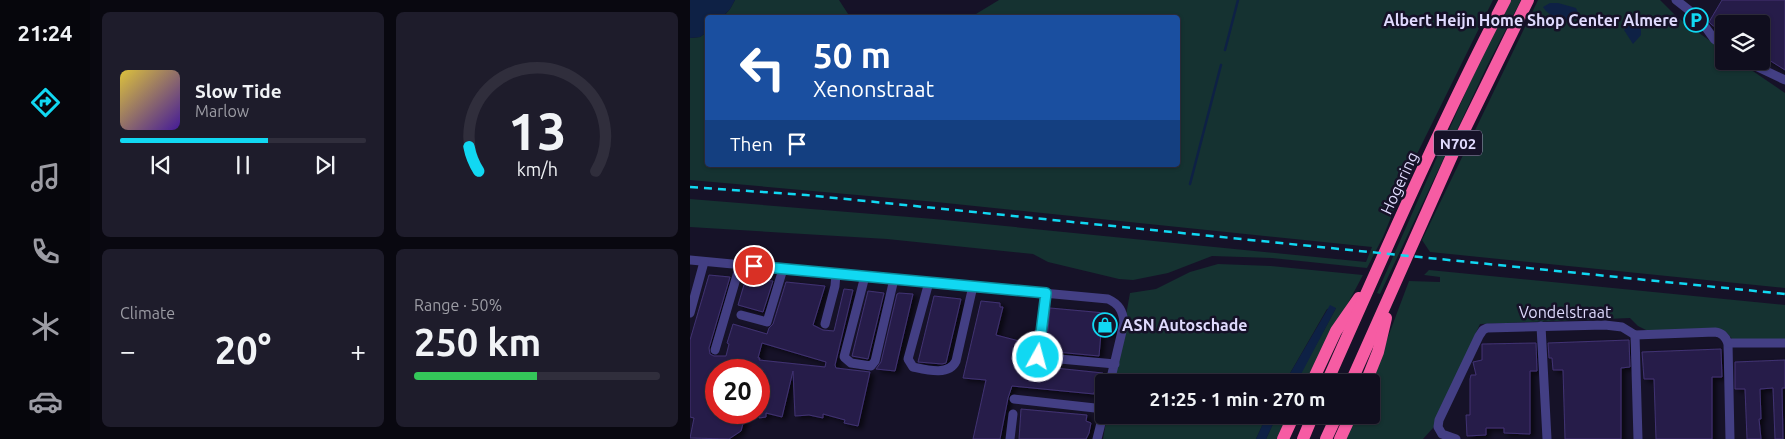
<!DOCTYPE html>
<meta charset="utf-8">
<style>
:root{--surface:#100e1e;--page:#1e1c2b;--text:#f1f3f6;--muted:#9c9ca4;--line:#302e3c;--accent:#11d8f2}
body{margin:0;font-family:Ubuntu,sans-serif;background:var(--page);color:var(--text);height:100vh;display:flex;flex-direction:column;font-size:19px;white-space:nowrap}
*{box-sizing:border-box;margin:0}
p{font-size:16px;color:var(--muted)}
.icon{flex:none;width:28px;height:28px;fill:none;stroke:currentColor;stroke-width:2;stroke-linecap:round;stroke-linejoin:round}
.map{position:relative;flex:1;overflow:hidden}
.details{display:flex;flex-direction:column;gap:12px;padding:12px;background:#090810;width:600px}
.details>*{flex:none}
.hud{position:absolute;left:15px;top:15px;width:475px;height:152px;border-radius:5px;box-shadow:0 1px 4px #0004,0 0 0 1px var(--line);background:#1a4fa0;color:#fff;overflow:hidden}
.fabs{position:absolute;left:1025px;top:15px;display:grid;gap:10px}
.fabs a{display:grid;place-items:center;width:55px;height:55px;border-radius:5px;background:var(--surface);box-shadow:0 1px 4px #0004,0 0 0 1px var(--line);font-size:25px}
.speed{position:absolute;left:15px;top:359px;display:flex;gap:10px;font-size:25px;font-weight:700;text-align:center}
.speed>*{display:grid;place-content:center;width:65px;height:65px;border-radius:50%;background:var(--surface);box-shadow:0 1px 4px #0004,0 0 0 1px var(--line);line-height:1}
.speed .limit{border:8px solid #d22;background:#fff;color:#111}
.pin{position:absolute;display:grid;place-items:center;width:42px;height:42px;color:#fff;margin:-21px;border:2px solid #fff;border-radius:50%;box-shadow:0 1px 5px #0007}
.me{position:absolute;width:55px;margin:-28px;rotate:7deg;stroke-linejoin:round;filter:drop-shadow(0 0 4px #0008)}
.turn{display:flex;align-items:center;gap:18px;height:105px;padding:0 25px;font-size:22px}
.turn .icon{width:65px;height:65px;stroke-width:2.5}
.turn b{display:block;font-size:35px;line-height:42px}
.then{display:flex;align-items:center;height:48px;padding:0 25px;background:#0003;gap:10px;font-size:19px}
.big{font-size:38px;font-weight:700;line-height:1.1}
.details .tile{flex:1;display:flex;flex-direction:column;justify-content:center;gap:8px;min-width:0;padding:0 18px;border-radius:8px;background:var(--page)}
.details .dial{align-items:center;gap:0}
.dial svg{height:130px;overflow:visible;fill:none;stroke:var(--line);stroke-width:7;stroke-linecap:round;text-anchor:middle}
.dial text{fill:var(--text);stroke:none}
.song{display:flex;align-items:center;gap:15px}
.cover{width:60px;height:60px;border-radius:8px;background:linear-gradient(135deg,hsl(50 70% 55%),hsl(260 70% 35%))}
.played{height:5px;border-radius:2px;background:linear-gradient(90deg,var(--accent) 60%,var(--line) 60%)}
.keys{display:flex;justify-content:space-around;direction:ltr}
.heat{display:flex;justify-content:space-between;align-items:center;font-size:28px;direction:ltr}
.charge{height:8px;border-radius:4px;background:linear-gradient(90deg,#34c759 50%,var(--line) 0)}
.details .tiles{flex:1;display:grid;gap:12px;grid-template-columns:repeat(2,1fr)}
.trip{position:absolute;left:405px;top:374px;width:285px;height:50px;border-radius:5px;background:var(--surface);box-shadow:0 1px 4px #0004,0 0 0 1px var(--line);font-weight:700;line-height:50px;text-align:center}
main{display:flex;flex:1;min-height:0}
.dock{display:flex;flex-direction:column;width:90px;justify-content:space-around;align-items:center;background:#06060c;color:var(--muted)}
.dock .icon{width:35px;height:35px}
.dock .current{color:var(--accent)}
.dock b{font-size:22px;color:var(--text)}
.map>svg:first-child{display:block}
.green{fill:#153231}
.water{fill:#0e2145}
.lines{fill:none;stroke-linecap:round;stroke-linejoin:round}
.stream{stroke:#0e2145;stroke-width:2.5}
.building{fill:#281f48;stroke:#403273;fill-rule:evenodd;filter:url(#shadow)}
.minor{stroke:#433f84;stroke-width:9}
.highway{stroke:#f65ca3;stroke-width:12}
.rail{stroke:#11d8f2;stroke-width:2.5;stroke-dasharray:8 6;stroke-linecap:butt}
.route-casing{stroke:#0b8c9d;stroke-width:12}
.route{stroke:#11d8f2;stroke-width:9}
.labels{text-anchor:middle;dominant-baseline:central;stroke-width:5;stroke-linejoin:round;paint-order:stroke}
.shield{fill:#161228;stroke:#a39ebd;stroke-width:1}
.shield-label{font-size:15px;font-weight:bold;fill:#dfdafd}
.poi-label{font-size:16px;font-weight:bold;fill:#dfdafd;stroke:#161228;text-anchor:end}
.street-label{font-size:16px;fill:#dfdafd;stroke:#161228}
</style>
<main>
<nav class="dock">
<b>21:24</b>
<svg class="icon current" aria-label="directions" viewBox="0 0 24 24"><path d="M12 3l9 9-9 9-9-9zM9 14v-3h6M13 9l2 2-2 2"/></svg>
<svg class="icon" aria-label="music" viewBox="0 0 24 24"><path d="M9 18V5l10-2v13"/><circle cx="6" cy="18" r="3"/><circle cx="16" cy="16" r="3"/></svg>
<svg class="icon" aria-label="phone" viewBox="0 0 24 24"><path d="M5 4h4l2 5-3 2q2 4 5 5l2-3 5 2v4C11 20 4 13 5 4z"/></svg>
<svg class="icon" aria-label="climate" viewBox="0 0 24 24"><path d="M12 3v18M4 7l16 10M4 17L20 7"/></svg>
<svg class="icon" aria-label="car" viewBox="0 0 24 24"><path d="M5 17H2v-5l4-1 3-4h7l3 4 3 1v5h-3M9 17h6M6 11h13"/><circle cx="7" cy="17" r="2"/><circle cx="17" cy="17" r="2"/></svg>
</nav>
<section class="details">
<div class="tiles">
<div class="tile">
<div class="song"><i class="cover"></i><div><b>Slow Tide</b><p>Marlow</p></div></div>
<div class="played"></div>
<div class="keys"><svg class="icon" aria-label="previous" viewBox="0 0 24 24"><path d="M18 5L8 12l10 7zM5 5v14"/></svg><svg class="icon" aria-label="pause" viewBox="0 0 24 24"><path d="M8 5v14M16 5v14"/></svg><svg class="icon" aria-label="next" viewBox="0 0 24 24"><path d="M6 5l10 7-10 7zM19 5v14"/></svg></div>
</div>
<div class="tile dial"><svg viewBox="0 0 100 80">
<path d="M14 69A42 42 0 1 1 86 69"/>
<path d="M14 69A42 42 0 0 1 8 54" stroke="#11d8f2"/>
<text x="50" y="56" font-size="32" font-weight="700">13</text>
<text x="50" y="72" font-size="11">km/h</text>
</svg></div>
<div class="tile"><p>Climate</p>
<div class="heat"><a>−</a><b class="big">20°</b><a>+</a></div>
</div>
<div class="tile"><p>Range · 50%</p><b class="big">250 km</b><div class="charge"></div></div>
</div>
</section>
<div class="map">
<svg width="1095" height="439" viewBox="0 0 1095 439">
<defs>
<filter id="shadow"><feDropShadow dx="4" dy="2.5" stdDeviation="2.5" flood-color="#0009"/></filter>
</defs>
<rect width="100%" height="100%" fill="#161228"/>
<g class="green">
<path d="M45,0H149L160,17L32,18L40,9Z"/>
<path d="M309,0H803L725,158L693,237L677,268L582,258L522,256L478,273L443,280L429,279L358,262L343,254L197,239L0,227V199L244,219L676,262L682,247L246,202L0,180V38L10,37L17,32L18,165H488V18L281,17Z"/>
<path d="M821,0H831L797,66L690,294L687,293L789,62Z"/>
<path d="M848,0H970L987,17L1034,51V61H1048L1095,93V288L740,252L732,240Z"/>
<path d="M528,264L581,266L673,275L634,348L619,382H606L646,308L637,309L595,382H424L440,293L466,289L500,272Z"/>
<path d="M739,270L1095,305V339L1043,340L1036,332L958,331L948,326L940,318L790,324L743,428L733,439H655L666,415H681V382L719,281L750,282V277L734,275Z"/>
<path d="M417,415H577L566,439H413Z"/>
<path d="M587,415H599L588,439H576Z"/>
</g>
<g class="water">
<path d="M0,0H45L40,9L32,17L18,18L17,32L10,37L0,38Z"/>
<path d="M860,3H868L886,8L889,15L882,21C872,20 859,17 853,7Z"/>
<path d="M947,18L951,28V35L943,44L934,30Z"/>
<path d="M640,305L646,308L609,378L606,382H595Z"/>
<path d="M577,415H587L576,439H566Z"/>
</g>
<g class="lines">
<g class="stream">
<path d="M535,50L548,0"/>
<path d="M500,184L531,65"/>
</g>
</g>
<g class="building">
<path d="M1032,0H1095V70L1071,55V24H1034V33L1022,25L1019,22Z"/>
<path d="M19,275L40,277L19,348L20,354L24,356H36L39,344L37,343L43,324L77,334L79,328L83,324L96,282L135,286L123,325L133,330L144,331L154,289L163,290L145,365L146,368L180,372L168,426L154,423L155,420L133,414V418L119,415L105,416L103,371L92,417L76,413V417L69,418V389L73,370H26V412H56L51,431L39,439L0,438L4,418L0,417V340ZM72,343L136,362L135,367L69,360L70,358H68Z"/>
<path d="M56,278L83,281L73,312L48,305Z"/>
<path d="M178,291L194,293L178,359L162,356Z"/>
<path d="M209,293L223,294L205,371L186,369L191,362L207,294Z"/>
<path d="M244,296L271,299L256,363L252,364L228,362Z"/>
<path d="M291,301L310,303V307H313L306,335L333,342L327,364L413,373L409,392H404V394L322,386L318,398L310,439H283L296,380L273,378Z"/>
<path d="M360,308L415,313L421,317L424,325L423,334L411,333L409,356L356,351Z"/>
<path d="M939,340L940,367L931,368V439H875L873,370H863L862,358H859L858,343Z"/>
<path d="M846,343L847,371H840V434L814,433V428H796V435L777,436L776,415H780V379L781,375H786L783,362L792,360V344Z"/>
<path d="M1031,349L1032,377H1022V439H966L964,379H954L952,352Z"/>
<path d="M1095,360V388H1092L1093,439H1085L1083,388L1070,389L1071,419H1069L1071,439H1057L1055,389H1045V362Z"/>
<path d="M331,409L397,415L396,421L401,423L399,433L396,439H329Z"/>
</g>
<g class="lines">
<g class="minor">
<path d="M986,0L1009,18L1024,39L1034,46"/>
<path d="M1055,61L1095,80"/>
<path d="M0,260L418,299C429,304 433,311 434,323L420,382"/>
<path d="M175,276L154,357L161,363L181,366L185,361L204,279"/>
<path d="M239,282L218,359L223,367C237,370 259,376 266,361L283,286"/>
<path d="M356,293L348,357L425,364"/>
<path d="M0,313L14,262"/>
<path d="M51,315L77,322L93,269"/>
<path d="M135,324L145,286L146,274"/>
<path d="M851,326L857,439"/>
<path d="M945,335L948,439"/>
<path d="M1038,343L1040,439"/>
<path d="M25,350L50,265"/>
<path d="M324,399L414,409"/>
<path d="M320,439L323,414"/>
<path d="M407,439L414,411"/>
<path d="M766,439L752,434L748,427L749,420L789,336L793,330L797,328L915,325L932,327L945,335L1025,332C1032,333 1035,336 1038,343H1095"/>
</g>
<g class="highway">
<path d="M622,382L646,331L669,298"/>
<path d="M637,382C694,254 750,125 815,0"/>
<path d="M661,382L764,151L838,0"/>
<path d="M676,382L688,352L696,318"/>
<path d="M593,439L604,415"/>
<path d="M613,439L623,415"/>
<path d="M636,439L647,415"/>
<path d="M650,439L661,415"/>
</g>
<path class="rail" d="M0,187L116,195L1095,294"/>
</g>
<g class="lines">
<g class="route-casing">
<path id="route" d="M64,266L356,293L348,357"/>
</g>
<use href="#route" class="route"/>
</g>
<defs>
<g id="parking-ring" transform="scale(1.25)"><circle r="9.5" fill="#161228" stroke="#11d8f2" stroke-width="1.5"/><path d="M-3.5-5.5H1a3.5 3.5 0 0 1 0 7H-1V5.5H-3.5ZM-1-3.4V-.6H.8a1.4 1.4 0 0 0 0-2.8Z" fill="#11d8f2"/></g>
<g id="shop-ring" transform="scale(1.25)"><circle r="9.5" fill="#161228" stroke="#11d8f2" stroke-width="1.5"/><path d="M-5-2.5h2.3a2.7 3.5 0 0 1 5.4 0H5L5.5 6h-11ZM-1.5-2.5h3a1.5 2.3 0 0 0-3 0Z" fill="#11d8f2"/></g>
</defs>
<g fill-rule="evenodd">
<use href="#parking-ring" x="1006" y="20"/>
<use href="#shop-ring" x="415" y="325"/>
</g>
<g class="labels">
<rect class="shield" x="744" y="130.5" width="48" height="25" rx="4"/>
<g class="shield-label">
<text x="768" y="143">N702</text>
</g>
<g class="poi-label">
<text x="988" y="20">Albert Heijn Home Shop Center Almere</text>
<text x="432" y="325" text-anchor="start">ASN Autoschade</text>
</g>
<g class="street-label">
<text transform="translate(709 183) rotate(-65)">Hogering</text>
<text x="875" y="312">Vondelstraat</text>
</g>
</g>
</svg>
<div class="fabs">
<a><svg class="icon" aria-label="layers" viewBox="0 0 24 24"><path d="M12 4l9 5-9 5-9-5zM3 14l9 5 9-5"/></svg></a>
</div>
<div class="speed"><div class="limit">20</div></div>
<div class="pin" style="left:64px;top:266px;background:#d93025"><svg class="icon" aria-label="arrive" viewBox="0 0 24 24"><path d="M6 21V4h12l-3 4 3 4H6"/></svg></div>
<svg class="me" style="left:348px;top:357px" viewBox="-20 -20 40 40"><circle r="17" fill="#11d8f2" stroke="#fff" stroke-width="3"/><path d="M0-11L8 9 0 5-8 9z" fill="#fff"/></svg>
<div class="trip">21:25 · 1 min · 270 m</div>
<div class="hud">
<div class="turn"><svg class="icon" aria-label="left" viewBox="0 0 24 24"><path d="M17 20v-9H6M10 6l-5 5 5 5"/></svg><div><b>50 m</b>Xenonstraat</div></div>
<div class="then">Then<svg class="icon" aria-label="arrive" viewBox="0 0 24 24"><path d="M6 21V4h12l-3 4 3 4H6"/></svg></div>
</div>
</div>
</main>
